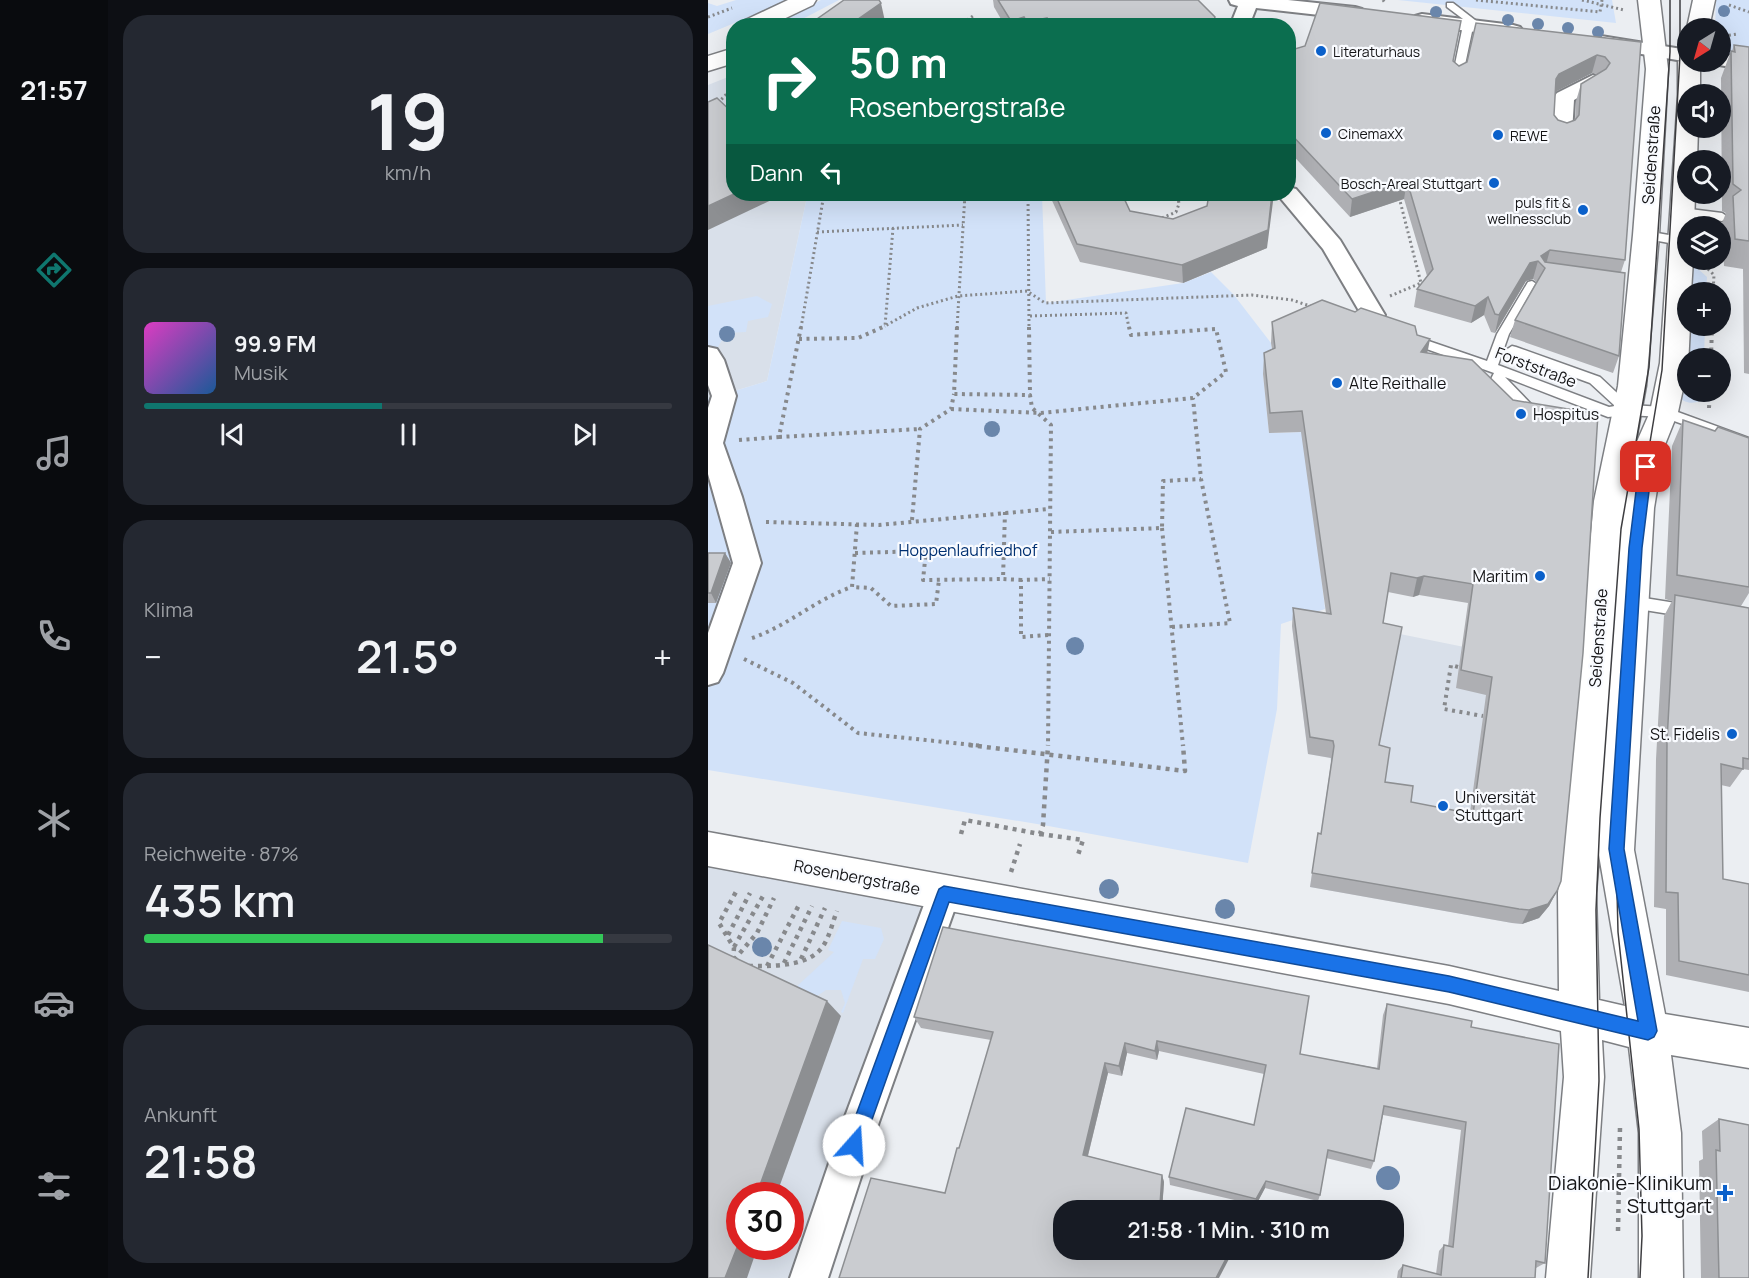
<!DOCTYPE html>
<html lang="de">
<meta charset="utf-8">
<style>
:root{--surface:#171b24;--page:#242831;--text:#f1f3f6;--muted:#9ea1a6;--line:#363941;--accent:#0f766e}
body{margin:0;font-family:Manrope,sans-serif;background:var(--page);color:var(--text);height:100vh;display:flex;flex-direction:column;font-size:22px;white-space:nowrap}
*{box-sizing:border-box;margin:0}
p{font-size:20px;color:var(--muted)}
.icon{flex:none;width:33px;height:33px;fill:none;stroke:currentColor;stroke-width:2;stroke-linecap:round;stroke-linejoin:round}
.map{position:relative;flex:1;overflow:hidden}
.sheet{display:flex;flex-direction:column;gap:15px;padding:15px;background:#0d0f14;width:600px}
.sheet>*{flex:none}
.banner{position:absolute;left:18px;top:18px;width:570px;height:183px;border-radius:24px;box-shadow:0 6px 24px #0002;background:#0b6e4f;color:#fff;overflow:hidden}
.needle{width:39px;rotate:217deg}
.controls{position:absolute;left:969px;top:18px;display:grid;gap:12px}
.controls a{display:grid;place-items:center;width:54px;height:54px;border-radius:50%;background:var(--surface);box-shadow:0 6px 24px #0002;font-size:30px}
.speed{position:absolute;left:18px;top:1182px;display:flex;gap:12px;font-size:30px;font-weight:700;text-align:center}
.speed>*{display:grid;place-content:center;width:78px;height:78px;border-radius:50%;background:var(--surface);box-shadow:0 6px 24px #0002;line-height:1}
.speed .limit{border:9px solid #d22;background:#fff;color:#111}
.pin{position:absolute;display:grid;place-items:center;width:51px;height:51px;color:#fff;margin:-26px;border-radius:12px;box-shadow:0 3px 9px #0006}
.me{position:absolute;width:66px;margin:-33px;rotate:19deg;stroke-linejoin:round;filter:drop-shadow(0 0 4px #0008)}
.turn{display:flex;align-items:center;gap:21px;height:126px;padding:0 24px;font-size:27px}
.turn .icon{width:78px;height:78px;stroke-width:2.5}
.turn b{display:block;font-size:42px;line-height:51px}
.then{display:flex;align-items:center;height:57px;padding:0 24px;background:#0003;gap:12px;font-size:22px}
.big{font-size:45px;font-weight:600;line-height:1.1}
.sheet .card{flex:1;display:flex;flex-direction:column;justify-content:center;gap:9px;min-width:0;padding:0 21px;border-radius:24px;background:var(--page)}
.sheet .dial{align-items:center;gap:0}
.dial b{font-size:78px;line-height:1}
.song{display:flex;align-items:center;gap:18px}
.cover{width:72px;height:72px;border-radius:9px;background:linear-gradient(135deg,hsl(310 70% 55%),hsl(210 70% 35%))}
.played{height:6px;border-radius:3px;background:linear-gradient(90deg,var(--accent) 45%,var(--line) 45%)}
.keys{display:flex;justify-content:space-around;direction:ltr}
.heat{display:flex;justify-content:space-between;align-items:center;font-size:33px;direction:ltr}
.charge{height:9px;border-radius:4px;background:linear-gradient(90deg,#34c759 87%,var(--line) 0)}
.trip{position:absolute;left:345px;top:1200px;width:351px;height:60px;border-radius:24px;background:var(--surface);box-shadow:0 6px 24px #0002;font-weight:600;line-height:60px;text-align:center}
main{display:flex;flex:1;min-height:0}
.tab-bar{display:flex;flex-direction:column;width:108px;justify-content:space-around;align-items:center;background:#090b0e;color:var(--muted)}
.tab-bar .icon{width:42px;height:42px}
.tab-bar .current{color:var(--accent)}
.tab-bar b{font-size:27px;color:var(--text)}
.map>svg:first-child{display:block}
.built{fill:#d9e0ea;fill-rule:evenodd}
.green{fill:#d2e2f9}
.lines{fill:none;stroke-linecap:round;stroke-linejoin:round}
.lane-casing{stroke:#7d7f83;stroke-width:3}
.street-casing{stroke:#7d7f83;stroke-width:4}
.secondary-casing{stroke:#7d7f83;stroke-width:3}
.path-far2{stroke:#87898c;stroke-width:3;stroke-dasharray:2 3;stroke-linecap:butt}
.path-far1{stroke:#87898c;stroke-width:4;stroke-dasharray:3 4.5;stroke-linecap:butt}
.path{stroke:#87898c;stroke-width:4.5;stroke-dasharray:4 5;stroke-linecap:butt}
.lane{fill:#fff;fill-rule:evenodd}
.street{fill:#fff;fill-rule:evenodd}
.secondary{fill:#fff;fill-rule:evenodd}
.tram{stroke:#3e3e41;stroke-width:1.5}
.tree{fill:#6a86ab}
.wall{fill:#aeafb3;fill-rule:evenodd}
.shaded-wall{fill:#8d8f92}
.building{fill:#caccd0;stroke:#8d8f92;stroke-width:1.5;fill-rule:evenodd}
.route{fill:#1a73e8;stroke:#114b97;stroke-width:1.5}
.poi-dot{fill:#0a60ca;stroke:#f9fbff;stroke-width:2}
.labels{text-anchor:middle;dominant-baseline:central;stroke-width:4.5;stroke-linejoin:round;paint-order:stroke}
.far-poi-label{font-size:14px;fill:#141416;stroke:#f9fbff;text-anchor:start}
.street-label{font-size:16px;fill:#141416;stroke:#f9fbff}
.poi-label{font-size:16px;fill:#141416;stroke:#f9fbff;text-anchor:start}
.park-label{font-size:16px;fill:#003071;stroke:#f9fbff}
.near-poi-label{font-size:20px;fill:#141416;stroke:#f9fbff;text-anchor:end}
</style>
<main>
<nav class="tab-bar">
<b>21:57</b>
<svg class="icon current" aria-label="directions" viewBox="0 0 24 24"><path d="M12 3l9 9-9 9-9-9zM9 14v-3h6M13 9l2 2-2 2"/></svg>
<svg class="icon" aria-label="music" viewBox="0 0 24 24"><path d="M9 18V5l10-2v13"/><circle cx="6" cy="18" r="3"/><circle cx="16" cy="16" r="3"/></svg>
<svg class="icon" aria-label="phone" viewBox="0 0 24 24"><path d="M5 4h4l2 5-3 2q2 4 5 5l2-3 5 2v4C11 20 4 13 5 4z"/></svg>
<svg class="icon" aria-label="climate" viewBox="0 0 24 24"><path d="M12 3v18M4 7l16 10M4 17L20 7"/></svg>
<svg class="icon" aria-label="car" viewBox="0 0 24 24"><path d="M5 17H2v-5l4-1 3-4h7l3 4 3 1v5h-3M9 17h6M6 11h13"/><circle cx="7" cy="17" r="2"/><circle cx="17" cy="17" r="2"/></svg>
<svg class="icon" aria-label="filters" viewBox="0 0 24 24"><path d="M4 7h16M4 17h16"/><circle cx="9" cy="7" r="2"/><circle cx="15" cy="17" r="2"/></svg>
</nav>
<section class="sheet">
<div class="card dial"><b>19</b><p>km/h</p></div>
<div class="card">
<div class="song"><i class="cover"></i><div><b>99.9 FM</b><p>Musik</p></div></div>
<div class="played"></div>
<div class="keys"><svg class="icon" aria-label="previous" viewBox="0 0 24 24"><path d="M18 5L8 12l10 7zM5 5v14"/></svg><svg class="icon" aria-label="pause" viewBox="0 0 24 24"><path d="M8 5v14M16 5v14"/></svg><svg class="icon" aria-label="next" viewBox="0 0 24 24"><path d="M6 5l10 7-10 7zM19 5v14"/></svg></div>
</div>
<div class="card"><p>Klima</p>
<div class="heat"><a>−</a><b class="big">21.5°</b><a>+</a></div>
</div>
<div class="card"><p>Reichweite · 87%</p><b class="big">435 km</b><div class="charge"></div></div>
<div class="card"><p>Ankunft</p><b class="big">21:58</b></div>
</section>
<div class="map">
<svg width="1041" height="1278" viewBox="0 0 1041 1278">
<rect width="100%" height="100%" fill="#ebeef2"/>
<g class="built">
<path d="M25,75L26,194H103L99,197L59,381L0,399V85Z"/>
<path d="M584,626L690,645L692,634L781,652L841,906L831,918L814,924L804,923L602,887L608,849H610L623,763L622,758L600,754Z"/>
<path d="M0,866L210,905L216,915L91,1278H0ZM32,1196H82V1246H32Z"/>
</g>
<g class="green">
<path d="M28,0H82L0,34V3L9,6Z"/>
<path d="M113,0H131L83,25L58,26Z"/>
<path d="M690,0H904L908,23Z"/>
<path d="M1008,0H1041V55L1013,53L1012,28H1007Z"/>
<path d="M103,194H334L338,303L475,283L503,272L526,295L563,343L566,369L555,374L561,433L596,432L617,609L573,624L569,709L540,863L335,825L0,770V399L59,381L99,197Z"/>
<path d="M980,260L999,277L998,292H980V326H997L996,358H980V392H995V400C983,405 978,403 968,396Z"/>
<path d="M49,296L64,304L60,317L40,321L38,332L18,333L7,352L0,345V306Z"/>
<path d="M134,921L173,928L176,939L167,959H155L135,1013L133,1012L137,1003L133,990H118L109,996L87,988L126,952L120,950Z"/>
</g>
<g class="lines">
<g class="lane-casing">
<g id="lane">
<path d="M739,3H745L776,27L771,30L765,27L754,79L749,82L744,79L755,25L759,22L739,7Z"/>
<path d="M974,208L1014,213L1020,217L1014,221L970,215V209Z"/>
<path d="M938,231L972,237L978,241L972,245L934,238V232Z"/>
<path d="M824,281L830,285L801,334L790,365L901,407L907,406L882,383L800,353L798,350L804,346L808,347L892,377L922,405L956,407L1041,438V448L955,417L919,415L900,417L797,377L825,406L834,408L836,411L829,416L817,414L784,382L783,379L786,373L699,342L697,339L703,335L779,361L789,334L820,282Z"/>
<path d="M924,596L980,605L985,607L987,611L985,615L980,617L924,608L919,606L917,602L919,598Z"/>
</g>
</g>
<g class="street-casing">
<g id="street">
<path d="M521,0H580L647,7L654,9L656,13L654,17L647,19L548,8L541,26H522L530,6L523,4Z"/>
<path d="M714,14L805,25L812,27L815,31L812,35L805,37L707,24L705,20L707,16Z"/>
<path d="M893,36L980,50L981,62L886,46L883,42L886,38Z"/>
<path d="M1012,54L1041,58V70L1005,64L1003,62H1012Z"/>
<path d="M885,75L892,77L895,81L892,85L866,100L864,133L861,137L854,139L847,137L844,133L846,97L849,93Z"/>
<path d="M580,187L588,189L632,240L677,315L673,321L665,323L657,321L615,249L569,194H580Z"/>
<path d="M0,347L9,349L16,360L28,396L15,443L34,497L53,563L15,673L10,682L0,685V633L25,563L0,474V408L4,396L0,385Z"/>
<path d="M236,879L247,883L252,894L171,1122L120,1278H82L135,1122L220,894L225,883Z"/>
</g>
</g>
<g class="secondary-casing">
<g id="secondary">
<path d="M80,0H108L105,5L61,26H32L35,21Z"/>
<path d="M930,0H952L960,69L951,235L938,386L927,446L942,412L952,363L970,96V62L973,57L980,56V62H992V94H980V128H990L989,160H980V194H987L986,226H980V260H985L983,292H980V326H982L980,366L970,412L956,447L946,508L926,850L957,1014L1041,1028V1068L963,1055L973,1133L975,1278H931V1133L921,1047L894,1040L896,1077L882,1278H838L856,1077L853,1031L741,1004L0,866V832L741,966L851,991L850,893L886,501L910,386L925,235L938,69ZM891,855L916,1001L917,1006L891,1000L888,893Z"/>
<path d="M985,0H1007L1001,28H979Z"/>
<path d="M26,48V63L0,71V56Z"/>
</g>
</g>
<g class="path-far2">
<path d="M675,0L677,3"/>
<path d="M768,0L892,12L894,0"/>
<path d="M874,0L916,10"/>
<path d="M1021,5L1041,12"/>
<path d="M0,17L24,8"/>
<path d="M231,21L259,20"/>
<path d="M251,26L265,16"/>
<path d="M1016,36L1029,34"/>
<path d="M10,103L26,86"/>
<path d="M320,194L321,328"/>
<path d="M454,218L468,212L471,204L470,197L464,194"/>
<path d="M185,228L177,326L209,308L250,296L319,291L337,303L544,295L584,300L605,307"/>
<path d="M109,232L255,225"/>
<path d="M1000,269L1006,275L1005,292"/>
<path d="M682,296L713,283L691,197"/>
<path d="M322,316L418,313L421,328"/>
<path d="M93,328L116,194"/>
<path d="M172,328L177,326"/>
<path d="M249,328L257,194"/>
<path d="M1004,328V326"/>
</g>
<g class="path-far1">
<path d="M249,327L246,394L322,395L324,408L343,425L340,746"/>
<path d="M321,327L322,395"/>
<path d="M91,339L150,338L175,327"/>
<path d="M1003,358L1004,327"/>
<path d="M1001,408L1002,392"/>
<path d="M243,409L332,413L485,398L518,372L508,329L423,335L421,327"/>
<path d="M71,437L212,429"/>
<path d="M31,440L71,437L93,327"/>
<path d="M297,512L295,579L313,580"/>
<path d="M204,520L212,429L243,409L246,394"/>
<path d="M58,522L171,525L341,509"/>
<path d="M149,524L144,587L163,588L183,606L228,604L231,580"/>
<path d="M454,528L475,746"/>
<path d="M343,532L454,528L455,481L493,479"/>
<path d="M295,549L218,551L215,580L295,579"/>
<path d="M147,553L218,551"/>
<path d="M464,627L522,623L493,479L485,398"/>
<path d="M340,635L313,637V580L342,579"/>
<path d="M44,638C80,626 108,599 144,587"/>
<path d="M36,659L85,683L150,733L275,746"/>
<path d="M750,667L743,665L736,709L775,716"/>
</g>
<g class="path">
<path d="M261,745L477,771L475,745"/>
<path d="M253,834L257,820L332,834L335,825L340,745"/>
<path d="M332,834L375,840L370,855"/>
<path d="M303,872L312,844"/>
<path d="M20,935L42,893"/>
<path d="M26,947L55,896"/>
<path d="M93,959L117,908"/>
<path d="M25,960L26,948L11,923L29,890"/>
<path d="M26,960L49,933L66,898"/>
<path d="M76,963L104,906"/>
<path d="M41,966C62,966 95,967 111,951C121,941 124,923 129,911"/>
<path d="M59,966L92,903"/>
<path d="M910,1231L912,1127"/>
</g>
<use href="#lane" class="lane"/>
<use href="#street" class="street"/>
<use href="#secondary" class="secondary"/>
<g class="tram">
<path d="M880,1278L891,1081L888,910L892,818L913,529L941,367L962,52V0"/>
<path d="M932,1278L934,1236L931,1129L910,932L908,850L931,508L954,370L972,55V0"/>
</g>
</g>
<g class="tree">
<circle cx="1016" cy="11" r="6"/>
<circle cx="728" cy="12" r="6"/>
<circle cx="800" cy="20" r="6"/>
<circle cx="830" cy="24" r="6"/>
<circle cx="860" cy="28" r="6"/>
<circle cx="890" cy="32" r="6"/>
<circle cx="19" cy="334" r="8"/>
<circle cx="284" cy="429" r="8"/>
<circle cx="367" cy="646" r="9"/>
<circle cx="401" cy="889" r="10"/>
<circle cx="517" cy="909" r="10"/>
<circle cx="54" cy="947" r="10"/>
<circle cx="680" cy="1178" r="12"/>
</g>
<g class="wall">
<path d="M285,0H490L507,26H297L286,7Z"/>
<path d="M750,39L745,61L751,66L933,42L917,260L913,272L911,356L905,373L802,337L807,320L828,282L825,279L818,281L787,333L783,332L776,315L763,323L706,307L709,289L719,276L696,199L642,217L580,150V51ZM884,73L889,74L873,84L868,101L867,121L859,123L850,120L846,115L847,92Z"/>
<path d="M1026,45L1041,47V374L1036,373L1035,269L1016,266L1014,223L1018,213L1014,211L1013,78L1023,51H1024Z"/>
<path d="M341,194H414L422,211L559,248L475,283L372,262Z"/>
<path d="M564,322L709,335L719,353L849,891L841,906L831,918L814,924L804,923L602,887L610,833L613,834L623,763V758L600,754L584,626L585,608L618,613L593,432L561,433L555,374L556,353L564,349L563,343ZM680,592L705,597L711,595L760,603L748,688L778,695L762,813L703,802L677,782L671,745L675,623Z"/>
<path d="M975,420L1007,431L1041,438V593L1033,606L1041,608V770L1035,769L1022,787L1013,785L1015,879L1041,884V992L958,975V909L946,907L948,759L956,616L964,601L957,599L964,446Z"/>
<path d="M0,553H17L23,563L8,603H0Z"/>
<path d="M679,1004L763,1027L837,1263L828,1268L827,1278H689L690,1271L695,1265L728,1274L731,1251L736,1245L740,1246L753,1130L675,1115L666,1161L663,1169L618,1158L612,1195L610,1201L557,1188L548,1205L462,1185L461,1177L546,1125L556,1074L451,1051L449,1060L419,1053L414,1076L400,1073L380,1156L454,1175L456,1182L454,1210H356L522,1251V1257L237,1193L251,1148L283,1040L213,1028L206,1017L592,1054L669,1068L675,1015Z"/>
<path d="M1011,1119L1041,1278H993L991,1161L995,1159L994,1131Z"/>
</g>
<g class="shaded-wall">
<path d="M173,3L178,26H140Z"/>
<path d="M316,17L317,26H303V21Z"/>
<path d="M339,18L340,26H319V22Z"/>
<path d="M889,55L884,73L847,92L848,79L851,74Z"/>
<path d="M699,181L696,199L642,217L644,199Z"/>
<path d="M26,194H76L0,230V206Z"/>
<path d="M564,194H566L559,248L475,283L474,265Z"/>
<path d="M842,250L837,268L833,256Z"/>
<path d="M830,261L825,279L818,281L787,333L791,315L822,263Z"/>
<path d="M780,297L776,315L763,323L767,306Z"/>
<path d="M722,339L718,360L713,352Z"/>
<path d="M17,553L23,563L8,603L3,593Z"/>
<path d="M716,576L711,595L705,597L709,578Z"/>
<path d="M849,891L841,906L831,918L814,924L821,910Z"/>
<path d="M119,1001L133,1016L68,1196H48Z"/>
<path d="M449,1041L451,1051L449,1060L447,1051Z"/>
<path d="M417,1043L419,1053L414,1076L411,1066Z"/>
<path d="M397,1063L400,1073L378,1163L375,1155Z"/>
<path d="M454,1175L456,1182L454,1210H451Z"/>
<path d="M558,1181L557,1188L548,1205V1199Z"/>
<path d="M32,1240V1246H50L39,1278H17Z"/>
<path d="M522,1251V1257L511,1278H508Z"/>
</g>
<g class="building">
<path d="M136,0H171L173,3L140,26H99Z"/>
<path d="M290,0H490L507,17L504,26H339V18L319,22L316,17L303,21Z"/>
<path d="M612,3L753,21L745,61L751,66L759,62L768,23L933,42L917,260L842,250L833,256L837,262L917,273L911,356L807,320L837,268L830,261L822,263L791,315L787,314L780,297L767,306L709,289L725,269L699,181L644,199L580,131V51L597,46ZM889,55L897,57L902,63L898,69L873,84L871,115L867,120L859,123L850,120L846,115L848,79L851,74Z"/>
<path d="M1026,45L1041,47V241L1027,239L1025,196L1033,190L1025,184L1023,51L1027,52Z"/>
<path d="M9,98L26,114V194L0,206V102Z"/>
<path d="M347,194H414L422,211L465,219L499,206L501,194H564L560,230L474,265L369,244Z"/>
<path d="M614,300L647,312L653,308L707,326L709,335L722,339L713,352L764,360L805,400L890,414L875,653L853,881L849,891L840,904L821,910L811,909L604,873L610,833L613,834L626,746L625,741L602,737L585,608L623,614L594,411L562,413L556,353L567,348L564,322ZM683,573L709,578L716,576L765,584L753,670L784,677L765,814L703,802L705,786L677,782L682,748L671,745L694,627L675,623Z"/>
<path d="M975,420L1007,431L1010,427L1041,438V587L969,575Z"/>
<path d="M0,553H17L3,593H0Z"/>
<path d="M967,595L1041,608V759L1035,758V769L1013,764L1015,879L1041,884V975L971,961L970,893L958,892L959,741Z"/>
<path d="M235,927L601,996L592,1054L671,1069L679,1004L764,1021L763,1027L851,1044L837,1263L828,1261L827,1278H693L695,1265L733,1275L736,1245L745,1247L758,1122L676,1106L666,1161L620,1150L612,1195L558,1181L548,1199L461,1177L478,1108L546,1125L558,1065L449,1041L447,1051L417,1043L411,1066L397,1063L375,1155L454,1175L452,1205L451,1210H356V1250H517L522,1251L508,1278H131L163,1178L237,1193L249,1148H251L285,1032L206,1017Z"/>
<path d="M0,945L119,1001L48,1196H32V1240L17,1278H0Z"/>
<path d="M1011,1119L1041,1125V1278H1011L1008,1150L1012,1151Z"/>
</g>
<path class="route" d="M938,462L944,467L934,548L916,849L949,1031L946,1037L940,1040L741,992L241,902L155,1145L152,1151L146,1153L140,1151L137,1145L229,894L231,889L236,886L741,976L930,1021L901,849L921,548L931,467Z"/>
<g class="poi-dot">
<circle cx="613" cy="51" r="6"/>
<circle cx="618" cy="133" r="6"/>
<circle cx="790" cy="135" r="6"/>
<circle cx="786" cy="183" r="6"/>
<circle cx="875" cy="210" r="6"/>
<circle cx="629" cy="383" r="6"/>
<circle cx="813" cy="414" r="6"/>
<circle cx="832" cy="576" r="6"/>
<circle cx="1024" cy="734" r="6"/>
<circle cx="735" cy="806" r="6"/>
<path d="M1014 1184h6v6h6v6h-6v6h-6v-6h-6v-6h6z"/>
</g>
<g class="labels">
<g class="far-poi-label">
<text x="625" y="51">Literaturhaus</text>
<text x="630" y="133">CinemaxX</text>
<text x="802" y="135">REWE</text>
<text x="774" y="183" text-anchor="end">Bosch-Areal Stuttgart</text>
<text x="863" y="202" text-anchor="end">puls fit &amp;<tspan x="863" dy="16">wellnessclub</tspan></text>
</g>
<g class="street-label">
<text transform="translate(943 155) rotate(-86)">Seidenstraße</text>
<text transform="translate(828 367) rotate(21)">Forststraße</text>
<text transform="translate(890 638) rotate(-86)">Seidenstraße</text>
<text transform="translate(149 877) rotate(11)">Rosenbergstraße</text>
</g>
<g class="poi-label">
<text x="641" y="383">Alte Reithalle</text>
<text x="825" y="414">Hospitus</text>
<text x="820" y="576" text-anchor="end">Maritim</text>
<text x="1012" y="734" text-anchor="end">St. Fidelis</text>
<text x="747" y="797">Universität<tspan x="747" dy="18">Stuttgart</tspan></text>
</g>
<g class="park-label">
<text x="260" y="550">Hoppenlaufriedhof</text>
</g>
<g class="near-poi-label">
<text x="1004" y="1182">Diakonie-Klinikum<tspan x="1004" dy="23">Stuttgart</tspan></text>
</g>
</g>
</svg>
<div class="controls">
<a><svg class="needle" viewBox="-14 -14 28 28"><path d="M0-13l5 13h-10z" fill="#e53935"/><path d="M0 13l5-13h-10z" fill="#9ea1a6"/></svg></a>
<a><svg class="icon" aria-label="sound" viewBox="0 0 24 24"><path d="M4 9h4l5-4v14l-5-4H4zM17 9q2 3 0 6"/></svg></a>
<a><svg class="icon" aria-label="search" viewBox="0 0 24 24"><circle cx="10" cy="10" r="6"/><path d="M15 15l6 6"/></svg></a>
<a><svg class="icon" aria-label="layers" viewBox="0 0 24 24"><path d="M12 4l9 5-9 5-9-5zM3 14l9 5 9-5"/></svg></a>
<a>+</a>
<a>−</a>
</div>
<div class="speed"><div class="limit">30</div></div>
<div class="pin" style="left:938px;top:467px;background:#d93025"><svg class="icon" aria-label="arrive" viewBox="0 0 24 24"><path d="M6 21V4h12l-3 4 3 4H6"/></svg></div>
<svg class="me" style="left:146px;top:1145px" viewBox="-20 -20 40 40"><circle r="19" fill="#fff"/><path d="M0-13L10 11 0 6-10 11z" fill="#1a73e8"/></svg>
<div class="trip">21:58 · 1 Min. · 310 m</div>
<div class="banner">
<div class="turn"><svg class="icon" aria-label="right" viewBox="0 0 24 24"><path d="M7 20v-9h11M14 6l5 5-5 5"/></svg><div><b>50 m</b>Rosenbergstraße</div></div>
<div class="then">Dann<svg class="icon" aria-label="left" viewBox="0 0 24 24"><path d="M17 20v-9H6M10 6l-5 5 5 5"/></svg></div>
</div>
</div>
</main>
